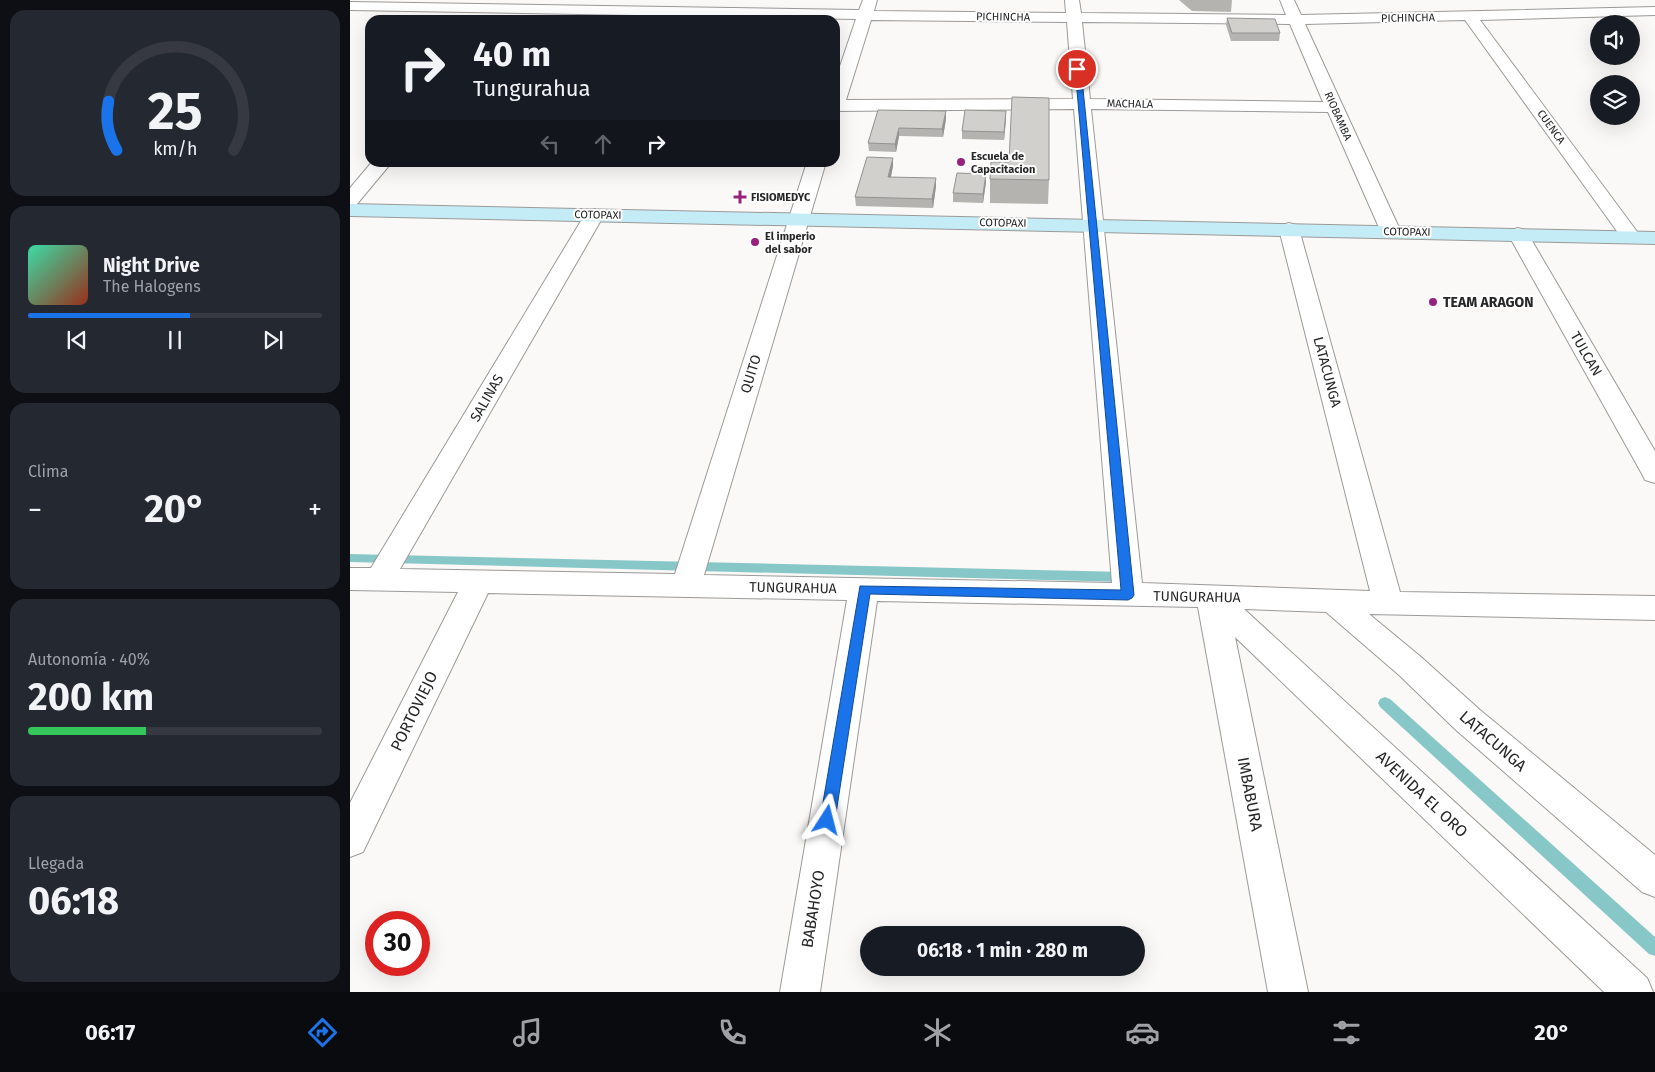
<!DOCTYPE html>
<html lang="es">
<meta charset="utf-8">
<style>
:root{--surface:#171b24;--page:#242831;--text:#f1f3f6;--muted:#9ea1a6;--line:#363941;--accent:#1a73e8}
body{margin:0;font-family:"Fira Sans",sans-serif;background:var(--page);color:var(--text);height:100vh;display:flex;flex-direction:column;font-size:19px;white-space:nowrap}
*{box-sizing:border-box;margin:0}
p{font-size:16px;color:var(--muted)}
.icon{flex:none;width:28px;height:28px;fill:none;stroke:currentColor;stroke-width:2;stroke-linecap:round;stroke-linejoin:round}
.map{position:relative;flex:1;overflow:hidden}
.details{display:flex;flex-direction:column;gap:10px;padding:10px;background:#0d0f14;width:350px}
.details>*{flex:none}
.guide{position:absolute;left:15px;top:15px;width:475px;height:152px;border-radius:15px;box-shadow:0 5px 20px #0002;background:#171b24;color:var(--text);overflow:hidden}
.fabs{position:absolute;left:1240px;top:15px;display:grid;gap:10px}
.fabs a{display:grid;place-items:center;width:50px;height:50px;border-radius:50%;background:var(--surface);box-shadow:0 5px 20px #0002;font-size:25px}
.speed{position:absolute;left:15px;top:911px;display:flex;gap:10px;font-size:25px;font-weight:700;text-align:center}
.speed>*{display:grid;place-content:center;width:65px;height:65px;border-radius:50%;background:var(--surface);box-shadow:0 5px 20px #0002;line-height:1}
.speed .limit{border:8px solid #d22;background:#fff;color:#111}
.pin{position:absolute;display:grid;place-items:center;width:42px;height:42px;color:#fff;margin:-21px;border:2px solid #fff;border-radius:50%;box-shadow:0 1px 5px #0007}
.me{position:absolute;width:55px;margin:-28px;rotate:9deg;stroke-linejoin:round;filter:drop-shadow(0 0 4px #0008)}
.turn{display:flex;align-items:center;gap:18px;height:105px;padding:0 25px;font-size:22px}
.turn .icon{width:65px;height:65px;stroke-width:2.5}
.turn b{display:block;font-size:35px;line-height:42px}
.lanes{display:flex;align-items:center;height:48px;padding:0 25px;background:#0003;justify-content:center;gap:25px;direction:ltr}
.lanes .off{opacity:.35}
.big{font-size:38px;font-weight:700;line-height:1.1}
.details .card{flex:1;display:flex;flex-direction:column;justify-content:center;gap:8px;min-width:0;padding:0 18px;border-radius:15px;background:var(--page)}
.details .dial{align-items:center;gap:0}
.dial svg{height:130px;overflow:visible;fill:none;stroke:var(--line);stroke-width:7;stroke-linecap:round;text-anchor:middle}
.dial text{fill:var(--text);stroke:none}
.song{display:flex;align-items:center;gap:15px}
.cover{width:60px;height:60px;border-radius:8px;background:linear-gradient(135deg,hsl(160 70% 55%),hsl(10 70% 35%))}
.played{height:5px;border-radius:2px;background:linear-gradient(90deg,var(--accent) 55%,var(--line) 55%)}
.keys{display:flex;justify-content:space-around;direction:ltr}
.heat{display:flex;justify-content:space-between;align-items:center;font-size:28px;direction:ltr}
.charge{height:8px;border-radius:4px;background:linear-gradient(90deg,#34c759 40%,var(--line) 0)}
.trip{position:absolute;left:510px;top:926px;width:285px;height:50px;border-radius:25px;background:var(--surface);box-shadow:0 5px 20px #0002;font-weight:700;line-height:50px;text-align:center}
.tab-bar{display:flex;height:80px;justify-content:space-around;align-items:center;background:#090b0e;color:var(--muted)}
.tab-bar .icon{width:35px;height:35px}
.tab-bar .current{color:var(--accent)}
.tab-bar b{font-size:22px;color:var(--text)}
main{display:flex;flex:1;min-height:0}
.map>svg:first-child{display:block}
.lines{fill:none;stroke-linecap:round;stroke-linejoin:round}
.stream{fill:#88c7c7;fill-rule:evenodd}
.street-casing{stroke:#9c9a98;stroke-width:2}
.secondary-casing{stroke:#9c9a98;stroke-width:2}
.street{fill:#fff;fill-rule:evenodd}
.secondary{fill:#c4ecf7;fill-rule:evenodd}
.wall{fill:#b5b3b0}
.shaded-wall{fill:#939290}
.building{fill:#d2d0cd;stroke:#939290}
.route{fill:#1a73e8;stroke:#114b97}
.poi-dot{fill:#97217e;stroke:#fff;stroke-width:2}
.labels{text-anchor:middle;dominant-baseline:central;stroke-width:4;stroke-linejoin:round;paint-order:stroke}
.far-street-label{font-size:11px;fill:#282727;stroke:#fff}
.far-poi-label{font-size:11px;font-weight:bold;fill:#282727;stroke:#fff;text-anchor:start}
.poi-label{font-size:14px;font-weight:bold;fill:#282727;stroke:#fff;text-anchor:start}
.street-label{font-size:14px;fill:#282727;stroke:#fff}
.near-street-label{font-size:16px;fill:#282727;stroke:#fff}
</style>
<main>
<section class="details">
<div class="card dial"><svg viewBox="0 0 100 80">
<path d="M14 69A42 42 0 1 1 86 69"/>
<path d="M14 69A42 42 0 0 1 9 39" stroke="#1a73e8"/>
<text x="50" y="56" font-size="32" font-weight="700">25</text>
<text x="50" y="72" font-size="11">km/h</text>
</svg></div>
<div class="card">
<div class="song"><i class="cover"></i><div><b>Night Drive</b><p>The Halogens</p></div></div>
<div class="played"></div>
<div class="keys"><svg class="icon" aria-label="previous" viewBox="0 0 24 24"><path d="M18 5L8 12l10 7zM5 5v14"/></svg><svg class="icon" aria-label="pause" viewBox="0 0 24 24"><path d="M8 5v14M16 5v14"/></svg><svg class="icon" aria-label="next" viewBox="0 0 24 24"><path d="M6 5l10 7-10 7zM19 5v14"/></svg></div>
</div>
<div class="card"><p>Clima</p>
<div class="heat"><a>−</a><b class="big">20°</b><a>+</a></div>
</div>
<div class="card"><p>Autonomía · 40%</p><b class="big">200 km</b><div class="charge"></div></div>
<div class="card"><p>Llegada</p><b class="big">06:18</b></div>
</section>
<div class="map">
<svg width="1305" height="992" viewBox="0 0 1305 992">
<rect width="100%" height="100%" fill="#fbf9f7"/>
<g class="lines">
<g class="stream">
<path d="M0,554L776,572L780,574L782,577L780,580L776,582L0,562Z"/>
<path d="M1035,697L1040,699L1305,937V956L1299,954L1030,707L1028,703L1030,699Z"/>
</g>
<g class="street-casing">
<g id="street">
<path d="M513,0H527L524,11L716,13L715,0H729L731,13L936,15L930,0H944L951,15L1305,7V15L1130,20L1291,237L1288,241L1281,243L1274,241L1115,20L955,24L1051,232L1048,236L1041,238L1034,236L1031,232L978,112L741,109L792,583L1020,591L929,229L932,225L939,223L946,225L949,229L1050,592L1305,596V620L1019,614L1071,657L1130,710L1305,855V897L1292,892L1106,730L1049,675L976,612L894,609L1297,978L1303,992H1254L885,637L958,992H918L848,607L527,601L470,992H430L497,600L138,593L13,852L0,857V803L108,592L0,590V568H21L237,211L244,209L251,211L254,215L50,569L325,574L457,162H476L354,575L762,583L724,109L485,111V81L506,19L0,10V2L509,10ZM521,20L717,22L723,99L496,100ZM732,22L940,24L973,102L740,99Z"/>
<path d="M22,162H42L7,204L0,206V188Z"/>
<path d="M1168,228L1175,230L1178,234L1305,451V483L1295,480L1292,474L1158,234L1161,230Z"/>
</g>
</g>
<g class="secondary-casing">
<path id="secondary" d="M0,204L1305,232V244L0,216Z"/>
</g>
<use href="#street" class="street"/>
<use href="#secondary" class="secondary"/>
</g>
<g class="wall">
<path d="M829,0H882L881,12L842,11Z"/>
<path d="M877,18L930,33L929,41H881L876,25Z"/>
<path d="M528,110L596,119L593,137L549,136L546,152L519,151L518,143Z"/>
<path d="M656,111V119L654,140L612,139V131Z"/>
<path d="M543,158V166L541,177L586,186L583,208L506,206L505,197Z"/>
<path d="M640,179L699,180L698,204L640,203Z"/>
<path d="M636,182L633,203L603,202V193Z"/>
</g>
<g class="shaded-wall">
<path d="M596,111V119L593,137L592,129Z"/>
<path d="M656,111V119L654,140V132Z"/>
<path d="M549,128V136L546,152L545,144Z"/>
<path d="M543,158V166L539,185L538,177Z"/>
<path d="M636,174V182L633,203V194Z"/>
<path d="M586,178V186L583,208L582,199Z"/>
</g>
<g class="building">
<path d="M877,18L925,19L930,33H882Z"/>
<path d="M662,97L699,98V180L640,179L641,162H659Z"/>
<path d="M528,110L596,111L592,129L549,128L545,144L518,143Z"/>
<path d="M615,110L656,111L654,132L612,131Z"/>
<path d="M517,157L543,158L538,177L586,178L582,199L505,197Z"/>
<path d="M607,173L636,174L633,194L603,193Z"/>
</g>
<path class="route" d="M725,68L731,69L784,595L782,598L778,600L520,594L485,820L483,824L477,826L472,824L470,820L510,586L771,590Z"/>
<g class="poi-dot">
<circle cx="611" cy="162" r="5"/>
<path d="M387.5 189.5h5v5h5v5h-5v5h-5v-5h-5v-5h5z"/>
<circle cx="405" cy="242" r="5"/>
<circle cx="1083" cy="302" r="5"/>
</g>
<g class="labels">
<g class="far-street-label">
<text transform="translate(653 17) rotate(1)">PICHINCHA</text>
<text transform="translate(1058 18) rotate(-1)">PICHINCHA</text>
<text transform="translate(780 104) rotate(1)">MACHALA</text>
<text transform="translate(988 116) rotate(66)">RIOBAMBA</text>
<text transform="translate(1201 127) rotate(54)">CUENCA</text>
<text transform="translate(248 215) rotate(1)">COTOPAXI</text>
<text transform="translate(653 223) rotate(1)">COTOPAXI</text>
<text transform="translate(1057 232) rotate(1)">COTOPAXI</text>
</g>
<g class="far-poi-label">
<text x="621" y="156">Escuela de<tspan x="621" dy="13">Capacitacion</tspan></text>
<text x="401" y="197">FISIOMEDYC</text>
<text x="415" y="236">El imperio<tspan x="415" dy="13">del sabor</tspan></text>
</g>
<g class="poi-label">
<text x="1093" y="302">TEAM ARAGON</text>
</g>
<g class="street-label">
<text transform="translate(1236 354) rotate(60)">TULCAN</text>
<text transform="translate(977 372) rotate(75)">LATACUNGA</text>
<text transform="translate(401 374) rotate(-73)">QUITO</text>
<text transform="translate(137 398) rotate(-60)">SALINAS</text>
<text transform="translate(443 588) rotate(1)">TUNGURAHUA</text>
<text transform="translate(847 597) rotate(1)">TUNGURAHUA</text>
</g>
<g class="near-street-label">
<text transform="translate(64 711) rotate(-64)">PORTOVIEJO</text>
<text transform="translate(1143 741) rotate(41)">LATACUNGA</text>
<text transform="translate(900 794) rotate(79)">IMBABURA</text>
<text transform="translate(1072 794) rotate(43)">AVENIDA EL ORO</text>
<text transform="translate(463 909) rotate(-81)">BABAHOYO</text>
</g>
</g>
</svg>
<div class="fabs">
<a><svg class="icon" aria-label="sound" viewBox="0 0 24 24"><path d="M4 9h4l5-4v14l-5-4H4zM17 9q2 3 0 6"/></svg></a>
<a><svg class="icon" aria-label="layers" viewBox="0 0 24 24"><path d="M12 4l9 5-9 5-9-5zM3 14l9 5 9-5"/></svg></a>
</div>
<div class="speed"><div class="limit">30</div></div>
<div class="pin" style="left:727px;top:69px;background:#d93025"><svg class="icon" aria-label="arrive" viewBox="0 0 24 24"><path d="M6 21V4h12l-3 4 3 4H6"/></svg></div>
<svg class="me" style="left:477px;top:820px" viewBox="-20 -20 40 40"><path d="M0-17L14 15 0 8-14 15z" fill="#1a73e8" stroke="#fff" stroke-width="4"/></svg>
<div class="trip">06:18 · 1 min · 280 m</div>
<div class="guide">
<div class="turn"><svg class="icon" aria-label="right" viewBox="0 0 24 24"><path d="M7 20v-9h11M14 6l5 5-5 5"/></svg><div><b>40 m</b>Tungurahua</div></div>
<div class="lanes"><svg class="icon off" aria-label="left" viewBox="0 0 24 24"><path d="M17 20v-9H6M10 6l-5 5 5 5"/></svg><svg class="icon off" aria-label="ahead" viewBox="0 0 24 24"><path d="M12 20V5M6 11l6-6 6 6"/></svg><svg class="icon" aria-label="right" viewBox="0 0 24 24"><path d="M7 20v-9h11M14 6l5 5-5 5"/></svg></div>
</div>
</div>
</main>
<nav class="tab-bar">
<b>06:17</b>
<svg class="icon current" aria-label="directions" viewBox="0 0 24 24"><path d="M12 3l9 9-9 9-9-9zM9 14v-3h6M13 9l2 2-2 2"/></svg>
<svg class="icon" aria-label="music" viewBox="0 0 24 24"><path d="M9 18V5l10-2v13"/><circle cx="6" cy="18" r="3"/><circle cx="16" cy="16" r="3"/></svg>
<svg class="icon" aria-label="phone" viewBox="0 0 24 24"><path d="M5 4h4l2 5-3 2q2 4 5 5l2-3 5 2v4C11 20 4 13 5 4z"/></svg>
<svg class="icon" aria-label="climate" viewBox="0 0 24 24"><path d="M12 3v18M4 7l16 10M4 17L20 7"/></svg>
<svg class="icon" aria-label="car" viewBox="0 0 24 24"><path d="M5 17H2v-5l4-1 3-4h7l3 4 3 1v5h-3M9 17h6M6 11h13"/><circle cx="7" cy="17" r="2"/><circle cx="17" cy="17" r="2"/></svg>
<svg class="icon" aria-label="filters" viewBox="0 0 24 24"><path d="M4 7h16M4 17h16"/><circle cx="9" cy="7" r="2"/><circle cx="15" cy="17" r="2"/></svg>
<b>20°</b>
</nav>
